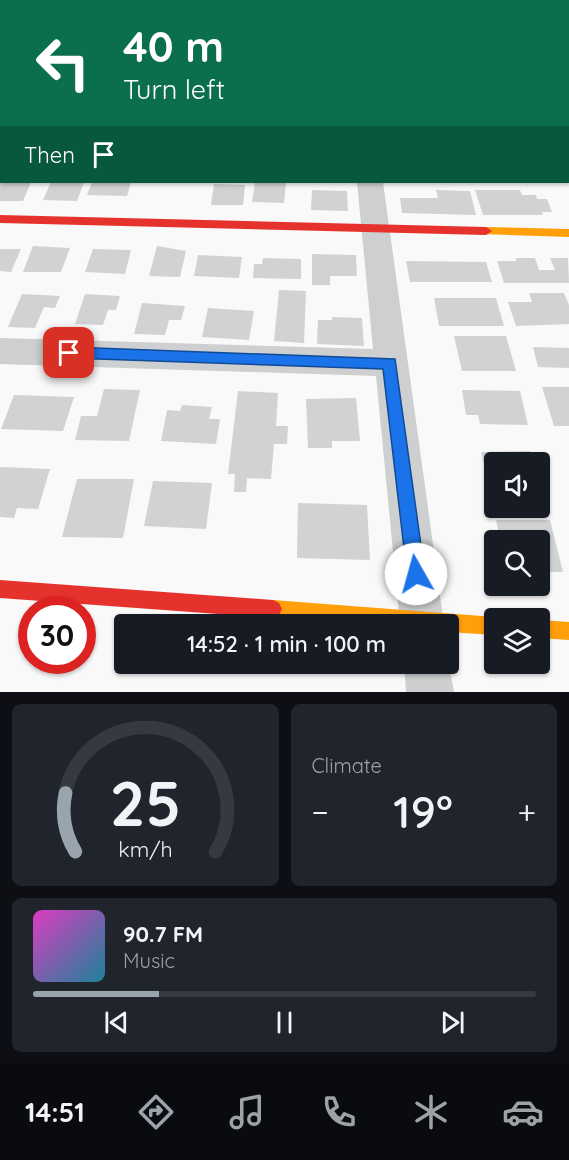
<!DOCTYPE html>
<meta charset="utf-8">
<style>
:root{--surface:#171b24;--page:#20242c;--text:#f1f3f6;--muted:#9ea1a6;--line:#363941;--accent:#99a4ac}
body{margin:0;font-family:Quicksand,sans-serif;background:var(--page);color:var(--text);height:100vh;display:flex;flex-direction:column;font-size:22px;white-space:nowrap}
*{box-sizing:border-box;margin:0}
p{font-size:20px;color:var(--muted)}
.icon{flex:none;width:33px;height:33px;fill:none;stroke:currentColor;stroke-width:2;stroke-linecap:round;stroke-linejoin:round}
.map{position:relative;height:692px;overflow:hidden}
.side{display:flex;flex-direction:column;gap:12px;padding:12px;background:#0d0f14;flex:1}
.side>*{flex:none}
.hud{position:absolute;left:0px;top:0px;width:570px;height:183px;box-shadow:0 2px 4px #0004;background:#0b6e4f;color:#fff;overflow:hidden}
.tools{position:absolute;left:484px;top:452px;display:grid;gap:12px}
.tools a{display:grid;place-items:center;width:66px;height:66px;border-radius:6px;background:var(--surface);box-shadow:0 2px 4px #0004;font-size:30px}
.speed{position:absolute;left:18px;top:596px;display:flex;gap:12px;font-size:30px;font-weight:700;text-align:center}
.speed>*{display:grid;place-content:center;width:78px;height:78px;border-radius:50%;background:var(--surface);box-shadow:0 2px 4px #0004;line-height:1}
.speed .limit{border:9px solid #d22;background:#fff;color:#111}
.pin{position:absolute;display:grid;place-items:center;width:51px;height:51px;color:#fff;margin:-26px;border-radius:12px;box-shadow:0 3px 9px #0006}
.me{position:absolute;width:66px;margin:-33px;rotate:353deg;stroke-linejoin:round;filter:drop-shadow(0 0 4px #0008)}
.turn{display:flex;align-items:center;gap:21px;height:126px;padding:0 24px;font-size:27px}
.turn .icon{width:78px;height:78px;stroke-width:2.5}
.turn b{display:block;font-size:42px;line-height:51px}
.then{display:flex;align-items:center;height:57px;padding:0 24px;background:#0003;gap:12px;font-size:22px}
.big{font-size:45px;font-weight:600;line-height:1.1}
.side .card{flex:1;display:flex;flex-direction:column;justify-content:center;gap:9px;min-width:0;padding:0 21px;border-radius:9px;background:var(--page)}
.side .dial{align-items:center;gap:0}
.dial svg{height:156px;overflow:visible;fill:none;stroke:var(--line);stroke-width:7;stroke-linecap:round;text-anchor:middle}
.dial text{fill:var(--text);stroke:none}
.song{display:flex;align-items:center;gap:18px}
.cover{width:72px;height:72px;border-radius:9px;background:linear-gradient(135deg,hsl(310 70% 55%),hsl(190 70% 35%))}
.played{height:6px;border-radius:3px;background:linear-gradient(90deg,var(--accent) 25%,var(--line) 25%)}
.keys{display:flex;justify-content:space-around;direction:ltr}
.heat{display:flex;justify-content:space-between;align-items:center;font-size:33px;direction:ltr}
.side .tiles{flex:1;display:grid;gap:12px;grid-template-columns:1fr 1fr}
.card:last-child{grid-column:span 2}
.trip{position:absolute;left:114px;top:614px;width:345px;height:60px;border-radius:6px;background:var(--surface);box-shadow:0 2px 4px #0004;font-weight:600;line-height:60px;text-align:center}
.tabs{display:flex;height:96px;justify-content:space-around;align-items:center;background:#090b0e;color:var(--muted)}
.tabs .icon{width:42px;height:42px}
.tabs .active{color:var(--accent)}
.tabs b{font-size:27px;color:var(--text)}
.map>svg:first-child{display:block}
.building{fill:#d0d2d3}
.lines{fill:none;stroke-linecap:round;stroke-linejoin:round}
.street{fill:#cecfd0;fill-rule:evenodd}
.slow{fill:#ff9f0a;fill-rule:evenodd}
.jam{fill:#e5322d;fill-rule:evenodd}
.route{fill:#1a73e8;stroke:#114b97;stroke-width:1.5}
</style>
<div class="map">
<svg width="569" height="692" viewBox="0 0 569 692">
<rect width="100%" height="100%" fill="#f9f9f9"/>
<g class="building">
<path d="M0,182H31L23,201H0Z"/>
<path d="M51,182H84L77,201L43,200Z"/>
<path d="M92,182H131L127,196L87,195Z"/>
<path d="M255,182L286,183L284,203L252,202Z"/>
<path d="M214,184L245,185L243,205H211Z"/>
<path d="M312,190L347,191L348,211L311,210Z"/>
<path d="M436,190L470,191L476,215L402,213L400,198H438Z"/>
<path d="M475,190H520L522,195H536L537,199H547L552,212H542L543,215H483Z"/>
<path d="M33,246L70,248L61,272H23Z"/>
<path d="M157,246L186,251L180,277L149,276Z"/>
<path d="M0,249H21L11,272L0,271Z"/>
<path d="M93,249L131,250L125,274L85,272Z"/>
<path d="M312,254L356,255L357,276H330V285H312Z"/>
<path d="M198,255L242,257L239,278L194,276Z"/>
<path d="M263,258L301,259V279L253,278L254,264H262Z"/>
<path d="M516,258H535L539,270H555L550,258H568L569,283H504L497,261H516Z"/>
<path d="M406,261L486,262L492,282H410Z"/>
<path d="M279,290L306,291L304,343L274,341Z"/>
<path d="M529,293H564L569,305V324L516,326L508,302H532Z"/>
<path d="M22,294L60,296L55,308L44,307L35,328L8,327Z"/>
<path d="M85,294L120,296L116,310H108L103,325L75,324Z"/>
<path d="M434,298H496L504,326H439Z"/>
<path d="M142,303L185,306L181,320H169L165,335L134,334Z"/>
<path d="M208,308L254,311L249,340L202,337Z"/>
<path d="M332,317L362,318L364,346L317,344L318,320H332Z"/>
<path d="M454,336H506L516,371H462Z"/>
<path d="M533,347L569,348V368L538,367Z"/>
<path d="M542,387H569V426H554Z"/>
<path d="M104,389L140,390L129,441L75,440L81,416H97Z"/>
<path d="M462,390L520,391L528,425L480,424L478,415H466Z"/>
<path d="M238,391L278,393L276,426H288L287,444H274L271,479L247,478L246,492H234L235,474H228Z"/>
<path d="M14,395L74,397L63,431L1,429Z"/>
<path d="M356,398L360,441H332V448H308L306,399Z"/>
<path d="M182,405L212,407L209,419H220L216,444L161,441L167,410L180,411Z"/>
<path d="M530,451L533,462H495V493H491L481,452Z"/>
<path d="M0,467L50,469L38,509L17,508L14,518L0,517Z"/>
<path d="M77,479H134L123,538L62,537Z"/>
<path d="M153,481L212,483L206,529L144,526Z"/>
<path d="M298,503L367,505L370,560L297,558Z"/>
<path d="M496,520H550L563,572H540V540H500Z"/>
</g>
<g class="lines">
<g class="street">
<rect x="340" y="0" width="18" height="2"/>
<rect x="568" y="22" width="1" height="12"/>
<rect x="0" y="40" width="2" height="12"/>
<rect x="0" y="113" width="2" height="14"/>
<path d="M357,182H383L444,624H400L376,376L0,364V338L373,349Z"/>
<path d="M448,659L454,692H406L404,663H448Z"/>
</g>
<g class="slow">
<path d="M486,227L569,229V237L482,234V228Z"/>
<path d="M273,600L495,617L498,618H495V635L448,632V624H350L273,618L267,615L264,609L267,603Z"/>
<path d="M540,620L569,622V640L540,638Z"/>
</g>
<g class="jam">
<rect x="502" y="0" width="8" height="2"/>
<rect x="568" y="123" width="1" height="7"/>
<path d="M0,215L486,227L492,231L486,235L0,223Z"/>
<path d="M0,580L273,600L279,603L282,609L279,615L273,618L0,598Z"/>
</g>
</g>
<path class="route" d="M69,347L395,359L425,574L422,580L416,582L410,580L407,574L383,369L69,358L62,353Z"/>
</svg>
<div class="tools">
<a><svg class="icon" aria-label="sound" viewBox="0 0 24 24"><path d="M4 9h4l5-4v14l-5-4H4zM17 9q2 3 0 6"/></svg></a>
<a><svg class="icon" aria-label="search" viewBox="0 0 24 24"><circle cx="10" cy="10" r="6"/><path d="M15 15l6 6"/></svg></a>
<a><svg class="icon" aria-label="layers" viewBox="0 0 24 24"><path d="M12 4l9 5-9 5-9-5zM3 14l9 5 9-5"/></svg></a>
</div>
<div class="speed"><div class="limit">30</div></div>
<div class="pin" style="left:69px;top:353px;background:#d93025"><svg class="icon" aria-label="arrive" viewBox="0 0 24 24"><path d="M6 21V4h12l-3 4 3 4H6"/></svg></div>
<svg class="me" style="left:416px;top:574px" viewBox="-20 -20 40 40"><circle r="19" fill="#fff"/><path d="M0-13L10 11 0 6-10 11z" fill="#1a73e8"/></svg>
<div class="trip">14:52 · 1 min · 100 m</div>
<div class="hud">
<div class="turn"><svg class="icon" aria-label="left" viewBox="0 0 24 24"><path d="M17 20v-9H6M10 6l-5 5 5 5"/></svg><div><b>40 m</b>Turn left</div></div>
<div class="then">Then<svg class="icon" aria-label="arrive" viewBox="0 0 24 24"><path d="M6 21V4h12l-3 4 3 4H6"/></svg></div>
</div>
</div>
<section class="side">
<div class="tiles">
<div class="card dial"><svg viewBox="0 0 100 80">
<path d="M14 69A42 42 0 1 1 86 69"/>
<path d="M14 69A42 42 0 0 1 9 39" stroke="#99a4ac"/>
<text x="50" y="56" font-size="32" font-weight="700">25</text>
<text x="50" y="72" font-size="11">km/h</text>
</svg></div>
<div class="card"><p>Climate</p>
<div class="heat"><a>−</a><b class="big">19°</b><a>+</a></div>
</div>
<div class="card">
<div class="song"><i class="cover"></i><div><b>90.7 FM</b><p>Music</p></div></div>
<div class="played"></div>
<div class="keys"><svg class="icon" aria-label="previous" viewBox="0 0 24 24"><path d="M18 5L8 12l10 7zM5 5v14"/></svg><svg class="icon" aria-label="pause" viewBox="0 0 24 24"><path d="M8 5v14M16 5v14"/></svg><svg class="icon" aria-label="next" viewBox="0 0 24 24"><path d="M6 5l10 7-10 7zM19 5v14"/></svg></div>
</div>
</div>
</section>
<nav class="tabs">
<b>14:51</b>
<svg class="icon active" aria-label="directions" viewBox="0 0 24 24"><path d="M12 3l9 9-9 9-9-9zM9 14v-3h6M13 9l2 2-2 2"/></svg>
<svg class="icon" aria-label="music" viewBox="0 0 24 24"><path d="M9 18V5l10-2v13"/><circle cx="6" cy="18" r="3"/><circle cx="16" cy="16" r="3"/></svg>
<svg class="icon" aria-label="phone" viewBox="0 0 24 24"><path d="M5 4h4l2 5-3 2q2 4 5 5l2-3 5 2v4C11 20 4 13 5 4z"/></svg>
<svg class="icon" aria-label="climate" viewBox="0 0 24 24"><path d="M12 3v18M4 7l16 10M4 17L20 7"/></svg>
<svg class="icon" aria-label="car" viewBox="0 0 24 24"><path d="M5 17H2v-5l4-1 3-4h7l3 4 3 1v5h-3M9 17h6M6 11h13"/><circle cx="7" cy="17" r="2"/><circle cx="17" cy="17" r="2"/></svg>
</nav>
